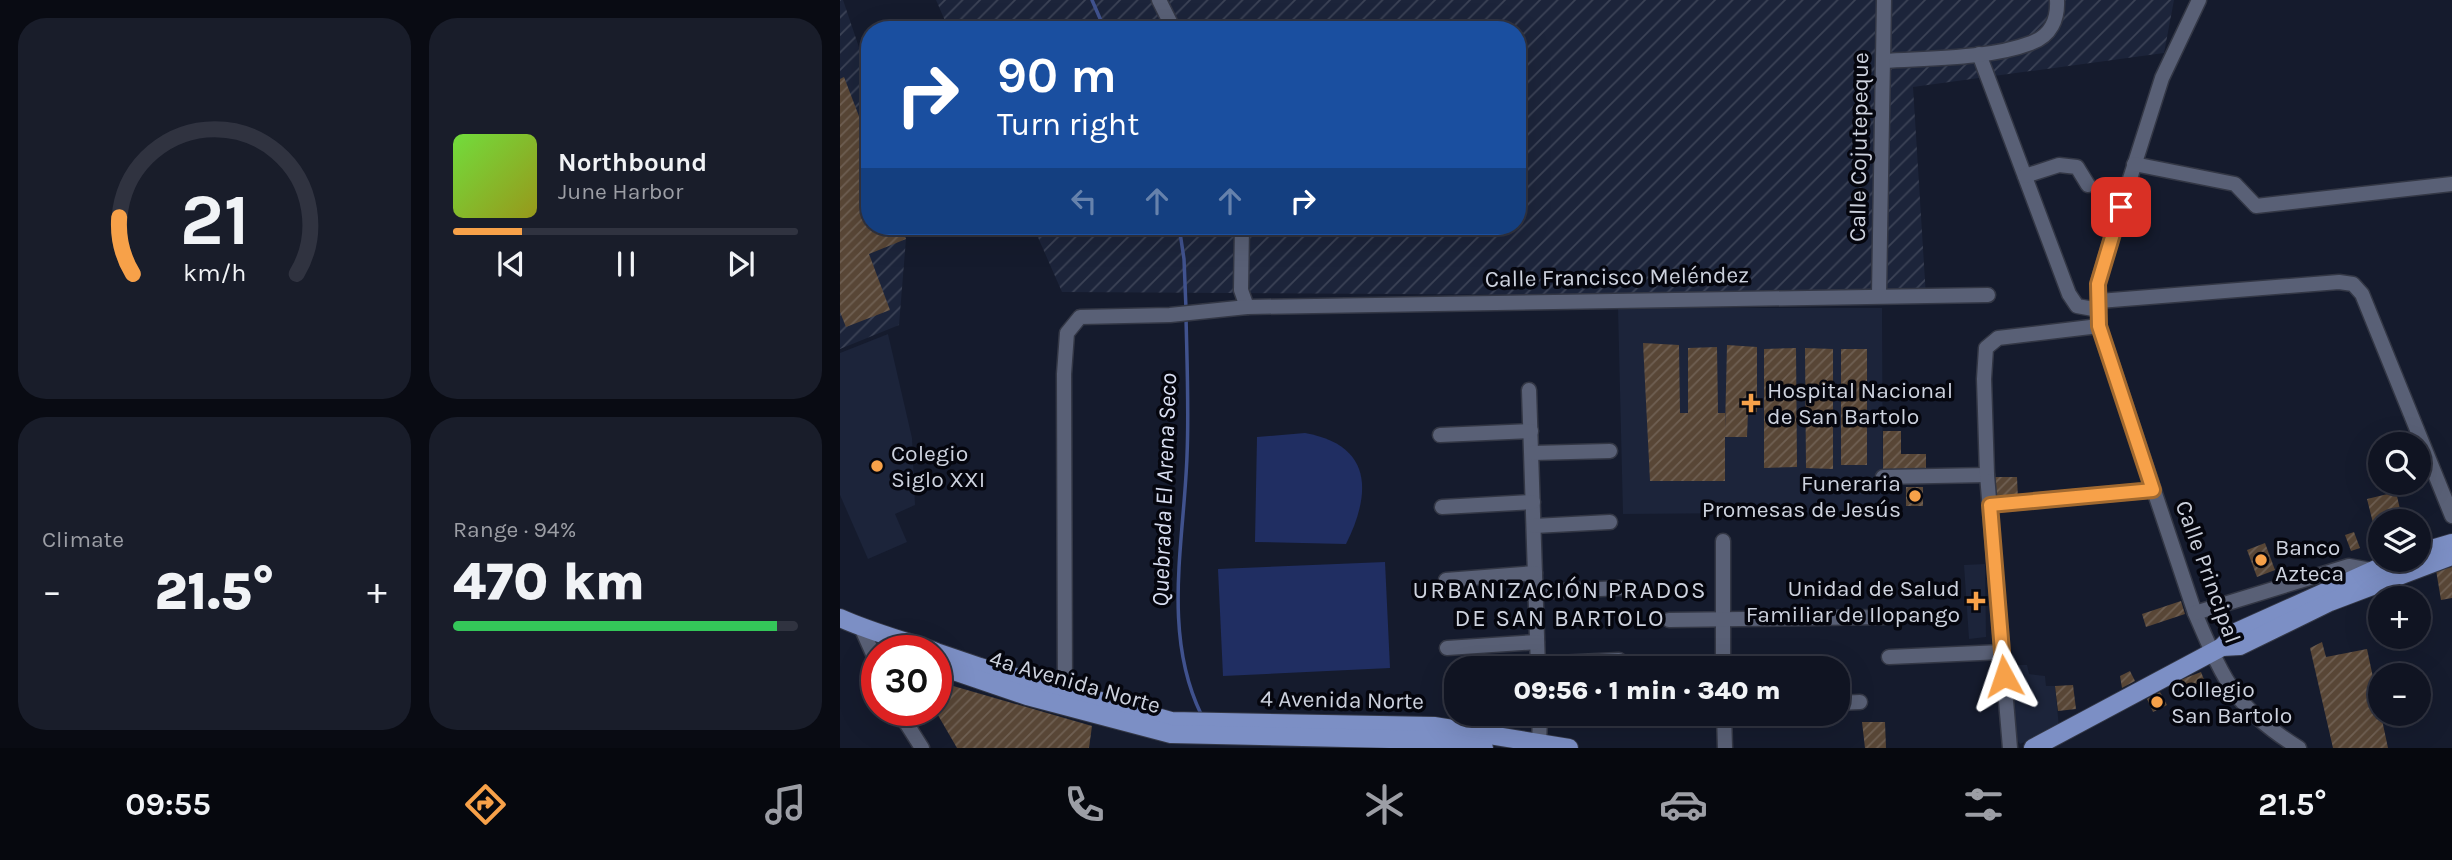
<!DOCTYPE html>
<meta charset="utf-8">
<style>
:root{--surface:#101422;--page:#191d2a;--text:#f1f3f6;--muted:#9c9ea5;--line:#303340;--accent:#f7a149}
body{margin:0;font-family:Karla,sans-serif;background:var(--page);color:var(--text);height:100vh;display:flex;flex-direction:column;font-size:26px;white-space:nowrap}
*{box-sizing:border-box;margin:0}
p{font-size:23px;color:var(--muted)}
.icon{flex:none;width:38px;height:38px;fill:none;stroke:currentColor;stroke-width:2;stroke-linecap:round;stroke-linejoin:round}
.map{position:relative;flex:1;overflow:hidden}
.details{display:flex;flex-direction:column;gap:18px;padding:18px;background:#090b13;width:840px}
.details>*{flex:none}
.hud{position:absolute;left:21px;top:21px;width:665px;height:214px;border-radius:28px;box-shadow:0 7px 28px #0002,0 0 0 2px var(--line);background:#1a4fa0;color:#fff;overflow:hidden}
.buttons{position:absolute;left:1528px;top:432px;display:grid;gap:14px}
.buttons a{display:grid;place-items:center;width:63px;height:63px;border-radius:50%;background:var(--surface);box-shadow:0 7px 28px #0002,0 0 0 2px var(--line);font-size:35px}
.speed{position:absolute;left:21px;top:635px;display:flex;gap:14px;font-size:35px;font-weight:700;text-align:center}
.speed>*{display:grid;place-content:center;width:91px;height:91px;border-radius:50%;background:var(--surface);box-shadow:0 7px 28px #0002,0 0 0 2px var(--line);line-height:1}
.speed .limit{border:10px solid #d22;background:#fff;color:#111}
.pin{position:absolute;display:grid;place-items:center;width:60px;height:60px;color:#fff;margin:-30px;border-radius:14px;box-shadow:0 4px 10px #0006}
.me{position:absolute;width:77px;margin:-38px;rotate:355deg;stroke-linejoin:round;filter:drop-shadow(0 0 5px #0008)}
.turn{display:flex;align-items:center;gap:24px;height:147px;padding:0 21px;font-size:32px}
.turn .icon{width:91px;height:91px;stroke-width:2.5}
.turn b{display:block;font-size:49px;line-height:60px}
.lanes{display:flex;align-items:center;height:66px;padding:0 21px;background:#0003;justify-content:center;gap:35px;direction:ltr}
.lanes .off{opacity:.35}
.big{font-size:52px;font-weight:800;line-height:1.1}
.details .tile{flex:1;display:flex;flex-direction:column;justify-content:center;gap:10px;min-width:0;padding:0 24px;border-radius:28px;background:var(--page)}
.details .dial{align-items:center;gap:0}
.dial svg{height:182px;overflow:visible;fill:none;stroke:var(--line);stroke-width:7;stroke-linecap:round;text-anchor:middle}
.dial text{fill:var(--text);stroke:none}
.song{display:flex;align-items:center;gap:21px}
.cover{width:84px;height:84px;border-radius:10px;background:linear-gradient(135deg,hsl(100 70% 55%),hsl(60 70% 35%))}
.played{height:7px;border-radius:4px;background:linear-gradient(90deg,var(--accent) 20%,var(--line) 20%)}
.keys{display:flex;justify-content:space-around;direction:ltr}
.heat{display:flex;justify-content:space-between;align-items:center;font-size:38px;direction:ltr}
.charge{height:10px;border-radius:5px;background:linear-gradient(90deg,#34c759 94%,var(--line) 0)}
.details .tiles{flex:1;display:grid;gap:18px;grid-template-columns:repeat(2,1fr)}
.trip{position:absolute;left:604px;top:656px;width:406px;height:70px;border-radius:28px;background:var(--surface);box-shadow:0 7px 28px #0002,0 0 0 2px var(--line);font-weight:800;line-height:70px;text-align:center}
.dock{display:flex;height:112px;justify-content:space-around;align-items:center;background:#06080e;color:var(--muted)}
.dock .icon{width:49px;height:49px}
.dock .current{color:var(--accent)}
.dock b{font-size:32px;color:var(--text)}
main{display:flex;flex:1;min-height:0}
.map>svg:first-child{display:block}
.built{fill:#1c243a}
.industrial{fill:url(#industrial-furrows)}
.grass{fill:#202e62}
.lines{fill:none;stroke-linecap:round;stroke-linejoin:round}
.stream{stroke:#40528e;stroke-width:3.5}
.building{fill:url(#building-hatch)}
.street-casing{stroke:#333745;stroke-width:17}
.primary-casing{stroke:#333745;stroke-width:20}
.street{stroke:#596076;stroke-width:14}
.primary{stroke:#7c8fc5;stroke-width:18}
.route-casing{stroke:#a1692f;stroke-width:18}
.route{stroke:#f7a149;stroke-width:12}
.poi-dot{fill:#f7a149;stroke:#05060e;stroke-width:2.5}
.labels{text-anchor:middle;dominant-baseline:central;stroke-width:7;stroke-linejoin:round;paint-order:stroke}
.street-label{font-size:23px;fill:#cdd2de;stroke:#05060e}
.poi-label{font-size:23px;fill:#cdd2de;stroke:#05060e;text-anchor:start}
.water-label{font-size:24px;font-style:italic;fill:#d9dff2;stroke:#05060e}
.neighbourhood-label{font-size:24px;letter-spacing:2px;fill:#cdd2de;stroke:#05060e}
</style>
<main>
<section class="details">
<div class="tiles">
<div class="tile dial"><svg viewBox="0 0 100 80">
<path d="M14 69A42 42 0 1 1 86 69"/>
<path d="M14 69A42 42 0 0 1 8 44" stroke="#f7a149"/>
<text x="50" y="56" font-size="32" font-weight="700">21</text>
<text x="50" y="72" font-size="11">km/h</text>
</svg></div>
<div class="tile">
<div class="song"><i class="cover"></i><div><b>Northbound</b><p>June Harbor</p></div></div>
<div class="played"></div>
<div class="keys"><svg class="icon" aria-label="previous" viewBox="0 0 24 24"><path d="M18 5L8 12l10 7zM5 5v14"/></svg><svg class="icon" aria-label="pause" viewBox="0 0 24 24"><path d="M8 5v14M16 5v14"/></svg><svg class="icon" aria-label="next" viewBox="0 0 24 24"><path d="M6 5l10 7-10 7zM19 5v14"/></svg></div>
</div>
<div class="tile"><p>Climate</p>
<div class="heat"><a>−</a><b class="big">21.5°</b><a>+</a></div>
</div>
<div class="tile"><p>Range · 94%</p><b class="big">470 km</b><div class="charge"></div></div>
</div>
</section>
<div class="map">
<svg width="1612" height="748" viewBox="0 0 1612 748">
<defs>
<pattern id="industrial-furrows" width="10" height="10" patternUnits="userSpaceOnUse" patternTransform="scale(1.75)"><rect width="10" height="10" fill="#1c243a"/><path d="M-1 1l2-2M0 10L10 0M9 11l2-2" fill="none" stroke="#3c4356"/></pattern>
<pattern id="building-hatch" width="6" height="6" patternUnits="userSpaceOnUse" patternTransform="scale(1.75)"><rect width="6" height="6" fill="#584636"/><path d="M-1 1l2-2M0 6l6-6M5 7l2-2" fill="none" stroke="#6f6053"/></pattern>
</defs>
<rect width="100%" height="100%" fill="#151b2d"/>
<g class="built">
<path d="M778,308H1042L1043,512L783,514Z"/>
<path d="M48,334L72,438L75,505L55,514L67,542L28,559L0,495V353Z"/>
<path d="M1145,564L1146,637L1129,639L1124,565Z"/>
<path d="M1167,665H1187L1189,674L1205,676L1206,686H1215L1219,727L1180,744L1173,735Z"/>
</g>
<g class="industrial">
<path d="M0,0H3L30,80V226H65L66,239L59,325L0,349Z"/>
<path d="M96,0H1334L1324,53L1073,87L1086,297L222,292L193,226H677V30H109Z"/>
</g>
<g class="grass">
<path d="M465,433C532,445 532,492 506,544L415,542L417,437Z"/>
<path d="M545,562L550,668L383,676L378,569Z"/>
</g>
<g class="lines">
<g class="stream">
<path d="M252,0L265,30"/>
<path d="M339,226L344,259L346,309"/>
<path d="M346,317C347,363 349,410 347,456C344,542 322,633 361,714"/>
</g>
</g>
<g class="building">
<path d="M4,77L30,145V226H61L66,239L29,254L50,310L6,327L0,312V79Z"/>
<path d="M803,343L839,345L840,413H848V348L877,347L878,413H885V430L887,345L917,347V412H908L907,437H885V481H810Z"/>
<path d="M956,348L957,467L924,468V349Z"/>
<path d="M965,348L993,349V469L966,468Z"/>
<rect x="1001" y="349" width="26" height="116"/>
<path d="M1043,431H1061V454H1086V473H1043Z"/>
<path d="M1154,477H1177L1178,499H1155Z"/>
<rect x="1066" y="487" width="17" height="19"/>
<path d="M1556,492L1563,522H1540V530L1535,531L1527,499Z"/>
<path d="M1514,532L1520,548L1511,551L1505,535Z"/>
<path d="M1425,543L1435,570L1417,577L1407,550Z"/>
<path d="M1612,567V598L1601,600L1596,570Z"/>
<path d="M1341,601L1345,614L1306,627L1302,614Z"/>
<path d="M1482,642L1486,657L1527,649L1548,748H1493L1470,648Z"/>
<path d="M1290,671L1295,681L1282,688L1280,676Z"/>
<path d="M1361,672L1367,687L1346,695L1340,680Z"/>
<path d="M96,681L252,726L249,748H117L95,710Z"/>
<path d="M1233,685L1236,709L1218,711L1215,686Z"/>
<path d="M1320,692L1327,705L1313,712L1307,699Z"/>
<path d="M1022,722H1045L1046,748H1025Z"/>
</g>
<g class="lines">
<g class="street-casing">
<g id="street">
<path d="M319,0L334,30"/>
<path d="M1359,0L1322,78L1281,207L1258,283L1259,326L1355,613C1384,680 1394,708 1459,748"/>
<path d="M1139,54L1229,294L1237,306L1259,310"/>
<path d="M1044,61C1089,58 1149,59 1191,43C1211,36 1218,19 1217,0"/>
<path d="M1294,164L1395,184L1416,206L1612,184"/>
<path d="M1185,176L1219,165L1237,167L1248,185"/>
<path d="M402,226L401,290L407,307"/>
<path d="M1039,295L1044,0"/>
<path d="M1259,301L1499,282L1513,284L1522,294L1612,516"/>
<path d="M689,390L698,668"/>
<path d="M600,435L691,431"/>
<path d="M692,453L770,451"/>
<path d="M1043,477L1147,475"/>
<path d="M1150,505L1313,490"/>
<path d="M602,507L693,502"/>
<path d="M694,526L770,522"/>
<path d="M883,541V668"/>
<path d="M606,580L695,573"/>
<path d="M696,592L781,588"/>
<path d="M1355,613L1509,566L1531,570"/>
<path d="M829,620L1044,617"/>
<path d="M21,627L37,663"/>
<path d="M607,648L697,642"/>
<path d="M1049,657L1162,652"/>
<path d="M698,664L779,660"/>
<path d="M225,701L224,374L227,333L240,317L330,315L407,307L1148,295"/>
<path d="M998,703L1020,702"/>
<path d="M58,710L82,748"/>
<path d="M884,714L885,748"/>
<path d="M699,748L700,714"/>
<path d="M1170,748L1147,475L1144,379L1146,348L1158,338L1259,326"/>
</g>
</g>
<g class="primary-casing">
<g id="primary">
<path d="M1578,553L1612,543"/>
<path d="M0,618C31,632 62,640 94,651"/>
<path d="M1382,647L1396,632L1556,560"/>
<path d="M96,652L140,667L331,721L594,726L729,748"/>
<path d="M96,665L187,696L331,734L593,740L644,748"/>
<path d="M1193,748L1382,647L1400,646L1490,602L1612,556"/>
</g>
</g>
<use href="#street" class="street"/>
<use href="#primary" class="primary"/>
</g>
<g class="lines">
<g class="route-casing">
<path id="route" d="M1164,676L1150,505L1313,490L1259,326L1258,284L1281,207"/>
</g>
<use href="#route" class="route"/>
</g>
<g class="poi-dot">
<path d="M907.5 392.5h7v7h7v7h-7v7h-7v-7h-7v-7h7z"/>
<circle cx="37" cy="466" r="7"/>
<circle cx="1075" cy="496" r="7"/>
<circle cx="1421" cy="560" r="7"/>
<path d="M1132.5 590.5h7v7h7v7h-7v7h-7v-7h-7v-7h7z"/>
<circle cx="1317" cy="702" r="7"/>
</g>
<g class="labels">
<g class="street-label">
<text transform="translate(1019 147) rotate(-89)">Calle Cojutepeque</text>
<text transform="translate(777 277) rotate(-1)">Calle Francisco Meléndez</text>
<text transform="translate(1368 572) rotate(70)">Calle Principal</text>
<text transform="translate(235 682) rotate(16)">4a Avenida Norte</text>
<text transform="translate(502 700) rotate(1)">4 Avenida Norte</text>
</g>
<g class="poi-label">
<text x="927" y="390">Hospital Nacional<tspan x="927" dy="26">de San Bartolo</tspan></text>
<text x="51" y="453">Colegio<tspan x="51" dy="26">Siglo XXI</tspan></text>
<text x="1061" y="483" text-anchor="end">Funeraria<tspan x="1061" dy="26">Promesas de Jesús</tspan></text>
<text x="1435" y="547">Banco<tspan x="1435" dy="26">Azteca</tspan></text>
<text x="1120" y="588" text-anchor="end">Unidad de Salud<tspan x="1120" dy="26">Familiar de Ilopango</tspan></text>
<text x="1331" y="689">Collegio<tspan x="1331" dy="26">San Bartolo</tspan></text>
</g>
<g class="water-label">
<text transform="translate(324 490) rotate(-88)">Quebrada El Arena Seco</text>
</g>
<g class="neighbourhood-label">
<text x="720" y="590">URBANIZACIÓN PRADOS<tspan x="720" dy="28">DE SAN BARTOLO</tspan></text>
</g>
</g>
</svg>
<div class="buttons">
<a><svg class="icon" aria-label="search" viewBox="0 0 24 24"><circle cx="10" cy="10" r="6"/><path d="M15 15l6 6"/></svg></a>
<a><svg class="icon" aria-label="layers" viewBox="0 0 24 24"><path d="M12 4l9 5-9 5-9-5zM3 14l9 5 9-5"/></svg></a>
<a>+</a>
<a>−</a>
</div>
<div class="speed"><div class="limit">30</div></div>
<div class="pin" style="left:1281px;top:207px;background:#d93025"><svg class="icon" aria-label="arrive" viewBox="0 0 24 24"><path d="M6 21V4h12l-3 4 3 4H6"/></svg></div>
<svg class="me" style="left:1164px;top:676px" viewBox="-20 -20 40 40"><path d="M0-17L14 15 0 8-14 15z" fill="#f7a149" stroke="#fff" stroke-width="4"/></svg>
<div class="trip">09:56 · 1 min · 340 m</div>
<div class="hud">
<div class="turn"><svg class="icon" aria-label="right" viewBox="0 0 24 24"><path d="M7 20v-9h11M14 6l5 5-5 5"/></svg><div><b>90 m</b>Turn right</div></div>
<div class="lanes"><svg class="icon off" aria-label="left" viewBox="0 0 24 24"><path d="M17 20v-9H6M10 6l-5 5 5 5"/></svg><svg class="icon off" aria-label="ahead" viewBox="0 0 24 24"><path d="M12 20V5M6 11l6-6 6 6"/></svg><svg class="icon off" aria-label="ahead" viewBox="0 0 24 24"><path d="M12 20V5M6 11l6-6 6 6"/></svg><svg class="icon" aria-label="right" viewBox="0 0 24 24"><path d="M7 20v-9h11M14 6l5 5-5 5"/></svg></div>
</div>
</div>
</main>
<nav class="dock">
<b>09:55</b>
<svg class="icon current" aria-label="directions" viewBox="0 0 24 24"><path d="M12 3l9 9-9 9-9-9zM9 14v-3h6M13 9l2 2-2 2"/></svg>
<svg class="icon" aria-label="music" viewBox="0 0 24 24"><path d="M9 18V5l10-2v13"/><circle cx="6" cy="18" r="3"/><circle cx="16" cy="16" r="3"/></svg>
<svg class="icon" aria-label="phone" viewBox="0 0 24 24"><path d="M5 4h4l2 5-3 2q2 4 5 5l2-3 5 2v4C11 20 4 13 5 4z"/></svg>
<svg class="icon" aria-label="climate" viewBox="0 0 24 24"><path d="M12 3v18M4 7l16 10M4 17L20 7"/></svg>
<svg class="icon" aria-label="car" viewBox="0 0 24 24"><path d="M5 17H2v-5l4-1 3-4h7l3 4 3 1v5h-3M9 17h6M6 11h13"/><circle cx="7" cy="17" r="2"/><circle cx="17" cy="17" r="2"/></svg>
<svg class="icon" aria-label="filters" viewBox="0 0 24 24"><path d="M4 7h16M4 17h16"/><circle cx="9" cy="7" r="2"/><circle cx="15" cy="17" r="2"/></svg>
<b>21.5°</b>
</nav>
